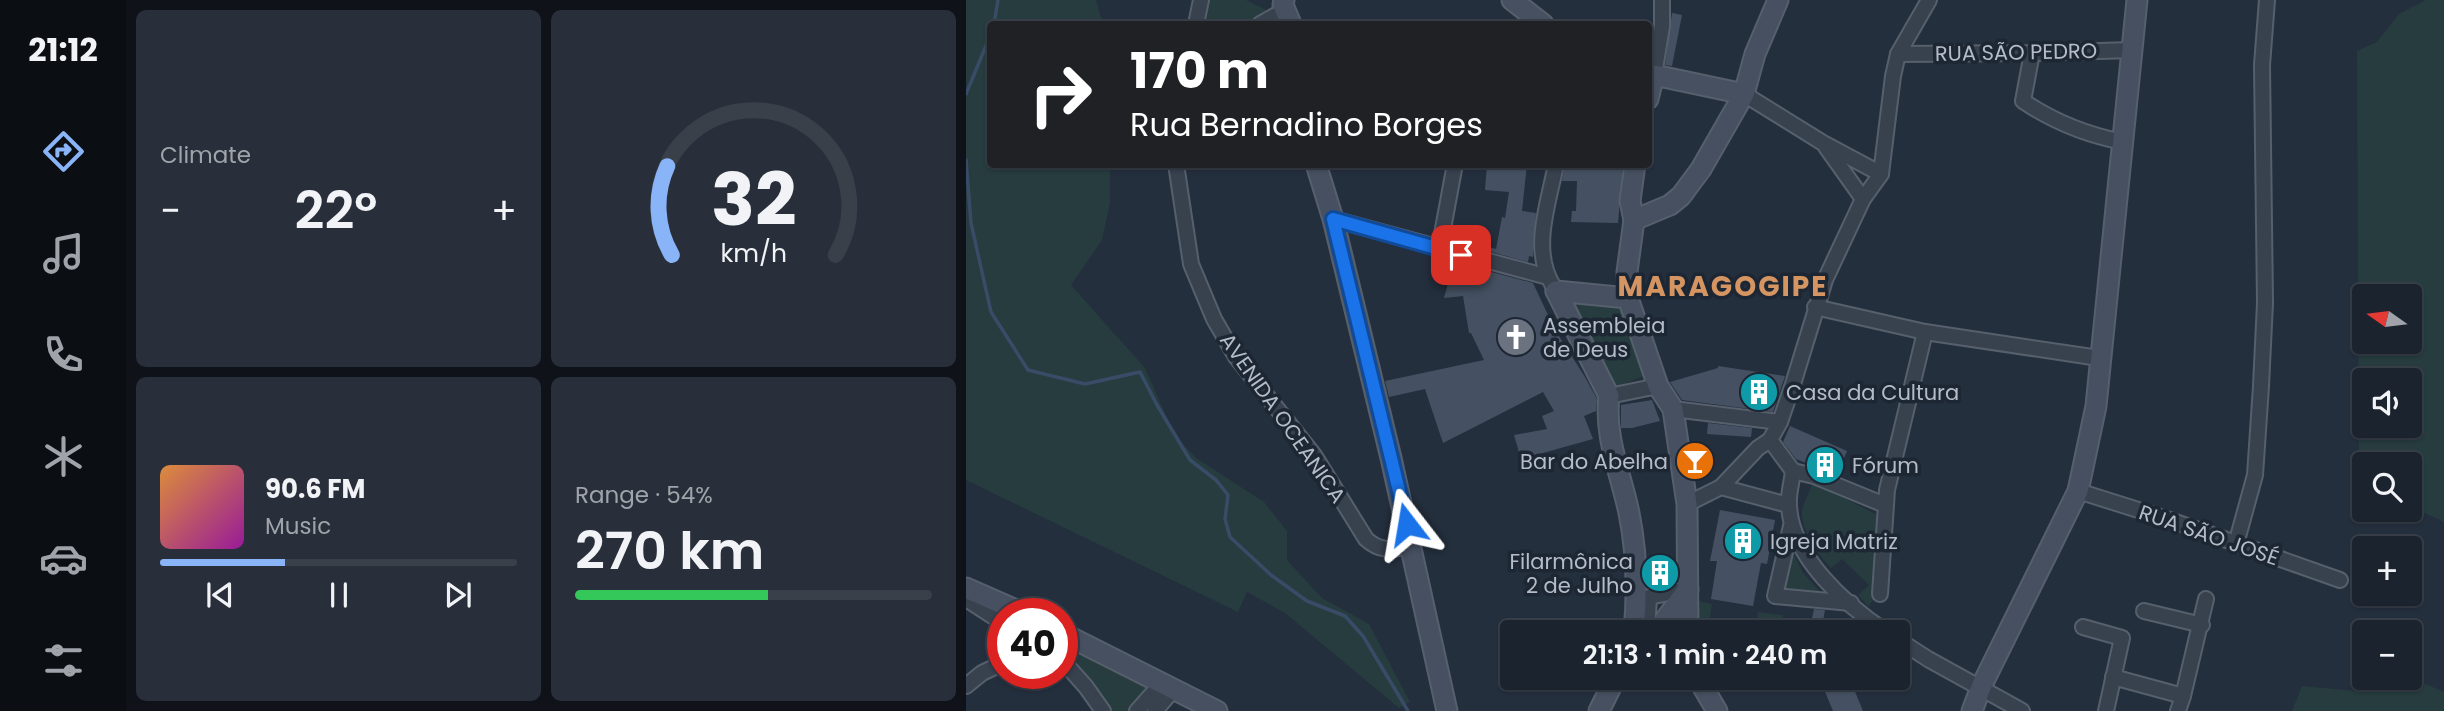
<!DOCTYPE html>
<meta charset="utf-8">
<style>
:root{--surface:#1b232e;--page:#282f3a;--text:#f1f3f6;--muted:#a0a4aa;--line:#39404a;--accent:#8ab4f8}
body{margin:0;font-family:Poppins,sans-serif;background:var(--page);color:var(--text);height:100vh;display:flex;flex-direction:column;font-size:26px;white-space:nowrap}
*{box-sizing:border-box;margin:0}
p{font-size:23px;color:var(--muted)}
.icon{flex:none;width:38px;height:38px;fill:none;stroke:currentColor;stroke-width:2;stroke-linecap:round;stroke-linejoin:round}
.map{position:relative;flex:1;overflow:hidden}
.drawer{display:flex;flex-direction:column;gap:10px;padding:10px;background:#0f1319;width:840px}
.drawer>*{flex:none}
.guide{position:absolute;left:21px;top:21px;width:665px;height:147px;border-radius:7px;box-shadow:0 2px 5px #0004,0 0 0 2px var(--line);background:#202124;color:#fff;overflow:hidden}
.needle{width:46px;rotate:284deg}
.fabs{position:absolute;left:1386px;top:284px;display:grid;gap:14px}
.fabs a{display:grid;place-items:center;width:70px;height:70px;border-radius:7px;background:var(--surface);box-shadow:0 2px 5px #0004,0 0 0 2px var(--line);font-size:35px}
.speed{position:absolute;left:21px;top:598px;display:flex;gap:14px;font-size:35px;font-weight:700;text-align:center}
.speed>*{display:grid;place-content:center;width:91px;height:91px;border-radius:50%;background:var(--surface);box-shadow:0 2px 5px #0004,0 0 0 2px var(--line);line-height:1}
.speed .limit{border:10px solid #d22;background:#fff;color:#111}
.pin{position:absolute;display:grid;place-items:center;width:60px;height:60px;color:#fff;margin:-30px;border-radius:14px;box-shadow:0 4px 10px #0006}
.me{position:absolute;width:77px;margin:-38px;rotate:346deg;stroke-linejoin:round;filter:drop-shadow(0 0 5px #0008)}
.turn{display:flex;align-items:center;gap:24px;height:147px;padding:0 28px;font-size:32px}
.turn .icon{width:91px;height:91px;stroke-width:2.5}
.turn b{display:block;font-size:49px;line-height:60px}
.big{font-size:52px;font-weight:600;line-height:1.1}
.drawer .card{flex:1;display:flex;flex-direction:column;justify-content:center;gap:10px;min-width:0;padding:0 24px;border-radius:10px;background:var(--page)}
.drawer .dial{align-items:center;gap:0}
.dial svg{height:182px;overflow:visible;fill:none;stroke:var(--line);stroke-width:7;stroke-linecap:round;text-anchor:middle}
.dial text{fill:var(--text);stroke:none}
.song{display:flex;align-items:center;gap:21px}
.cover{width:84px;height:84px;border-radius:10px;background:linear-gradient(135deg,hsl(30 70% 55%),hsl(300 70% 35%))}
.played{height:7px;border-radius:4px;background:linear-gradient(90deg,var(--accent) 35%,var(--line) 35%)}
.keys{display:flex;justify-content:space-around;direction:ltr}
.heat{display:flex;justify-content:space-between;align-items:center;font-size:38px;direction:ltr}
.charge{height:10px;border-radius:5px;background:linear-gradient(90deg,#34c759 54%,var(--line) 0)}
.drawer .tiles{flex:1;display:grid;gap:10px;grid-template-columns:repeat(2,1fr)}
.trip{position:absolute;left:534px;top:620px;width:410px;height:70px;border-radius:7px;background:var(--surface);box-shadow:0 2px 5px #0004,0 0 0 2px var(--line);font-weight:600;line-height:70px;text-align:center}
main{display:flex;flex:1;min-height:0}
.menu{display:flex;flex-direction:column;width:126px;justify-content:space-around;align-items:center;background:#0b0e12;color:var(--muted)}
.menu .icon{width:49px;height:49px}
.menu .current{color:var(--accent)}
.menu b{font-size:32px;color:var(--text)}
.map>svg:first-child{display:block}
.green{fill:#263c3f;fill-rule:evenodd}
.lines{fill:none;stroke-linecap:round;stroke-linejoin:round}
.stream{stroke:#394c67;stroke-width:3.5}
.building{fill:#455162}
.street-casing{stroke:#565f6c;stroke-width:18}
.secondary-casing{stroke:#565f6c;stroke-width:23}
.street{stroke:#38414e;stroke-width:14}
.secondary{stroke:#465061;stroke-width:19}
.route-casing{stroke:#114b97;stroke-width:18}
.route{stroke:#1a73e8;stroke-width:12}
.labels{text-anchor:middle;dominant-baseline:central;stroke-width:7;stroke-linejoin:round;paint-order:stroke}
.street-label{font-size:21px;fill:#b4bcc9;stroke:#1d2633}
.poi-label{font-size:21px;fill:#b4bcc9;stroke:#1d2633;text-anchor:start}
.district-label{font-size:28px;font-weight:bold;letter-spacing:2px;fill:#d59563;stroke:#1d2633}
</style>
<main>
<nav class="menu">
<b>21:12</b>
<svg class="icon current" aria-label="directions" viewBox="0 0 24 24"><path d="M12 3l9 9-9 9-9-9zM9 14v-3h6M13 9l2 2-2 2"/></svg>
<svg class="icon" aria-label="music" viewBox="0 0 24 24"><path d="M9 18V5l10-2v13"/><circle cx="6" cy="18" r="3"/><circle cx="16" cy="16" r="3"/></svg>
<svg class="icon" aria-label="phone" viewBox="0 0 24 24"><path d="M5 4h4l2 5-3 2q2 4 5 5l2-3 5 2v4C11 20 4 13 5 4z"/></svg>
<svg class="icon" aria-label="climate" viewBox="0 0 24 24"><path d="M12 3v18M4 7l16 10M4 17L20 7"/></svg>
<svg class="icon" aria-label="car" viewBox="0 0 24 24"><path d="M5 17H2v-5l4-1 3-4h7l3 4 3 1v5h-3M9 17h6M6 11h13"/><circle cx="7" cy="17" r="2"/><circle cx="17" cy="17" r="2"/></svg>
<svg class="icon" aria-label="filters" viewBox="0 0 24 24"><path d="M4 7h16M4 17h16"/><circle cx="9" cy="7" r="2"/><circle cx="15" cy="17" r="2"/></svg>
</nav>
<section class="drawer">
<div class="tiles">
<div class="card"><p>Climate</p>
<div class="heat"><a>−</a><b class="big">22°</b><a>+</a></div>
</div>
<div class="card dial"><svg viewBox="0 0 100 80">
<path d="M14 69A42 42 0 1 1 86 69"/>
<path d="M14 69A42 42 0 0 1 12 30" stroke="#8ab4f8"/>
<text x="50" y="56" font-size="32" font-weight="700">32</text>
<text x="50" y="72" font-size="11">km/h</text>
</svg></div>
<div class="card">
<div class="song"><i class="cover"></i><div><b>90.6 FM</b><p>Music</p></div></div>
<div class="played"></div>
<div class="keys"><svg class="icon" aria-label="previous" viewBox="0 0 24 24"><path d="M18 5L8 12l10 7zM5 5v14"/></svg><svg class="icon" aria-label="pause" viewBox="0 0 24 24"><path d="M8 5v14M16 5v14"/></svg><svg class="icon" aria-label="next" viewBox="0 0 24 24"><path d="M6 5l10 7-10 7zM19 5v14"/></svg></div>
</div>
<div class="card"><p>Range · 54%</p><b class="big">270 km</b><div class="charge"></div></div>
</div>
</section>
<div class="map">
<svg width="1478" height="711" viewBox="0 0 1478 711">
<rect width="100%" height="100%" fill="#242f3e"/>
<g class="green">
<path d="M0,0H130L137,24H24V164L144,165V203L136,240L105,285L179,368L209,436L230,458L298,502L321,531V560L356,598L403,624L444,702L433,708L319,613L281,592L272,612L0,480Z"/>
<path d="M241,0H280L304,12L283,24H236Z"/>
<path d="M1460,0H1478V522L1444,506V464H1398V485L1393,482L1391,51L1411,42L1433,14ZM1398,296H1444V341H1398ZM1398,380H1444V425H1398Z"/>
<path d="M608,302L656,307L678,376L646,389L607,305Z"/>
<path d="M849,483L913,516L910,593L903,607L892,595L903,585L876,559L865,568C853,555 835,532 836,512C837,504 843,493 846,485Z"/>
<path d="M825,548L837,573L858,596L813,589Z"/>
<path d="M727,600L746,604L744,618L760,621L762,625L767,627L774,625L776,621L790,625L792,612L817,615L815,632H728Z"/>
<path d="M96,639L188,685L163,711H142L96,654Z"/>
<path d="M1448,679L1478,692V711H1326L1336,686L1390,691Z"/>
</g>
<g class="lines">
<g class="stream">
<path d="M28,24L32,0"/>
<path d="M0,94L24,36"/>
<path d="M0,160L5,223L25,312L62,370L119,384L174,372L191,405L224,460L250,480L262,495L259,519L264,537L305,575L341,601L379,616L397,636L442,711"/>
</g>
</g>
<g class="building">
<path d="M706,13L716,15L706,66L699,65Z"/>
<path d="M521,164H561L556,211L570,213L567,257L563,256L562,262L490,242L494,227L506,230L503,241L530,249L536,217L539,218L543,192L519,190Z"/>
<path d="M599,164H657L652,223L605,222L606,211H610L611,181H596Z"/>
<path d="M488,262L567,283L589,330L619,377L631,399L630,411L618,416L627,439L555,459L548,435L581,429L576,416L588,411L577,392L477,443L459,389L423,397L419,381L518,360L505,333H503L497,296L478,298Z"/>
<path d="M752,366L819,376L807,412L716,400L704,382L752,368Z"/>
<path d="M686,400L694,421L666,428H655V405Z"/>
<path d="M742,423L786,428L785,437L741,434Z"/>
<path d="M824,426L881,451L871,475L830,459L817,442Z"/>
<path d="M733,442L740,478L730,480L724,443Z"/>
<path d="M754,510L809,520L801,564L795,563L787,606L745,599L751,561H744Z"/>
<path d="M709,560V582L683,587L682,562Z"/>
<path d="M848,609L859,610L855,632H843Z"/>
<path d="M878,677H883L897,711H867L857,687Z"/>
</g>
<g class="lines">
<g class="street-casing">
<g id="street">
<path d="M230,24L235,0"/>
<path d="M294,24L319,10"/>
<path d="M1066,53L1057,101C1088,122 1121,135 1157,142"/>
<path d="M932,54L1066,53L1167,50"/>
<path d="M682,75H688L696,26V0"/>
<path d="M778,94L857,143L915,174"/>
<path d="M860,147L897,199"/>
<path d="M210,164L225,264L248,319L270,357L348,455L400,539C415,553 427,549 446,546"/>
<path d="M367,219L582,277"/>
<path d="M473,250L489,164"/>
<path d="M586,284C565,248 583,202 590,164"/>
<path d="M849,307L959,332L1133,358"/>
<path d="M643,396L692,386"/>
<path d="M707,409L814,422"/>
<path d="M827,471L804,440L814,422L827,384L859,280L897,199L915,174L927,76L932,54L963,0"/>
<path d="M827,471C826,482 822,494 823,504C824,556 880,605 920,632"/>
<path d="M827,471L848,476L919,505"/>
<path d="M755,487L792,448L804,440"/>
<path d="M1112,491L1204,520L1374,580"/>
<path d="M721,504L755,487L822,505"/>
<path d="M825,526L809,596L885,603"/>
<path d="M1270,544L1289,475L1295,386L1299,303L1296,65L1301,0"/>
<path d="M914,594L921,490L959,332"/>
<path d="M0,599L37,623"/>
<path d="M1178,611L1236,625"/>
<path d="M1117,627L1156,638L1140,711"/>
<path d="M681,632L683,597L722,589"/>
<path d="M931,639L962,659L1056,711"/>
<path d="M96,660L120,687L137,711"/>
<path d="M1147,677L1217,696"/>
<path d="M0,686L16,673L37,663"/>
<path d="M171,711L195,684"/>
<path d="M189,711L207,690"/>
<path d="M1212,711L1217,696L1240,599"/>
</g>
</g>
<g class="secondary-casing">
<g id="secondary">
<path d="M318,0L317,5L325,24"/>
<path d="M546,0L577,24"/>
<path d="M682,99L688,75L778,94"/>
<path d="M350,164L367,219L425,458L481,711"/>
<path d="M668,220L661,272L662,298L692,386L707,409L721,504L722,632"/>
<path d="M668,220L704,205L715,196L735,169L778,94L789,54L812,0"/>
<path d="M668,220L664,201L669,164"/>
<path d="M590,291L643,396C638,437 655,474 663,513C671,553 672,591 668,632"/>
<path d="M590,291L662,298"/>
<path d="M0,588L59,614"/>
<path d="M690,632L722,589"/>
<path d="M96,633L251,711"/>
<path d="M731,677L751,711"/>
<path d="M633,711L650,677"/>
<path d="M1006,711L1015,687L1112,491L1130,406L1171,0"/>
</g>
</g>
<use href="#street" class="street"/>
<use href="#secondary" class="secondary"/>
</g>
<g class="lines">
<g class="route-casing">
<path id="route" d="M441,524L367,219L495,255"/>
</g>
<use href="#route" class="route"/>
</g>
<defs>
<g id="church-disc" transform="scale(2.0125)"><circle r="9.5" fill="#6b7280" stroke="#1d2633"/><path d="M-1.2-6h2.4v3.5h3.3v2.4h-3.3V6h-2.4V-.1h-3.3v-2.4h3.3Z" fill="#fff"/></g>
<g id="building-disc" transform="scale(2.0125)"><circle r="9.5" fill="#0f9aa8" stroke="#1d2633"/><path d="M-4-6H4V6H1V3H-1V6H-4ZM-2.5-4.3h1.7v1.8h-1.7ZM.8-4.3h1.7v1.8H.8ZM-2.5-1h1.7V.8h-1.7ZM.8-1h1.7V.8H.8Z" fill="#fff"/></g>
<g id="bar-disc" transform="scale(2.0125)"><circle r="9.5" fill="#e8710a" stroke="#1d2633"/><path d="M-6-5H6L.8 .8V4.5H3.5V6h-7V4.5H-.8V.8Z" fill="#fff"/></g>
</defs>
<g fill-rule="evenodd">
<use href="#church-disc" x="550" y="337"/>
<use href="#building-disc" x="793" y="392"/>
<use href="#bar-disc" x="729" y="461"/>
<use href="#building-disc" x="859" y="465"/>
<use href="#building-disc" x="777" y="541"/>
<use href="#building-disc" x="694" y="573"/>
</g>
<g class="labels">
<g class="street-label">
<text transform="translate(1050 52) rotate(-1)">RUA SÃO PEDRO</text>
<text transform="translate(317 418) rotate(55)">AVENIDA OCEANICA</text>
<text transform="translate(1243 535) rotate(19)">RUA SÃO JOSÉ</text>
</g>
<g class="poi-label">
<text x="577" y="325">Assembleia<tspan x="577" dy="24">de Deus</tspan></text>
<text x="820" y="392">Casa da Cultura</text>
<text x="702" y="461" text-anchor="end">Bar do Abelha</text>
<text x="886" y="465">Fórum</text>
<text x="804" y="541">Igreja Matriz</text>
<text x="667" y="561" text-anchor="end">Filarmônica<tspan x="667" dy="24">2 de Julho</tspan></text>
</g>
<g class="district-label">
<text x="757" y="286">MARAGOGIPE</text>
</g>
</g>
</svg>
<div class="fabs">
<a><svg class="needle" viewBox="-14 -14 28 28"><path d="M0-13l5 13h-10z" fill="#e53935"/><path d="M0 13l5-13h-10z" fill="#a0a4aa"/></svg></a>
<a><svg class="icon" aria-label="sound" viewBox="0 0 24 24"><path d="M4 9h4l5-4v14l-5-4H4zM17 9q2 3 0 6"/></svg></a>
<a><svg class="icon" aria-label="search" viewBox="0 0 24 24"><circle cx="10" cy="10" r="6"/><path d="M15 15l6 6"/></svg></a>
<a>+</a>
<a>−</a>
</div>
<div class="speed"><div class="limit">40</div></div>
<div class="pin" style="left:495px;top:255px;background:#d93025"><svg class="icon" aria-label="arrive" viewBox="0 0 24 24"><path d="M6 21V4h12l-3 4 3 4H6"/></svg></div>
<svg class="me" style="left:441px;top:524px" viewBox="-20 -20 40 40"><path d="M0-17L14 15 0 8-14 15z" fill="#1a73e8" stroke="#fff" stroke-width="4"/></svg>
<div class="trip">21:13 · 1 min · 240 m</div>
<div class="guide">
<div class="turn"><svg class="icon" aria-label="right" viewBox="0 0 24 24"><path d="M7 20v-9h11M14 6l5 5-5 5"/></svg><div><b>170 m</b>Rua Bernadino Borges</div></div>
</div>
</div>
</main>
